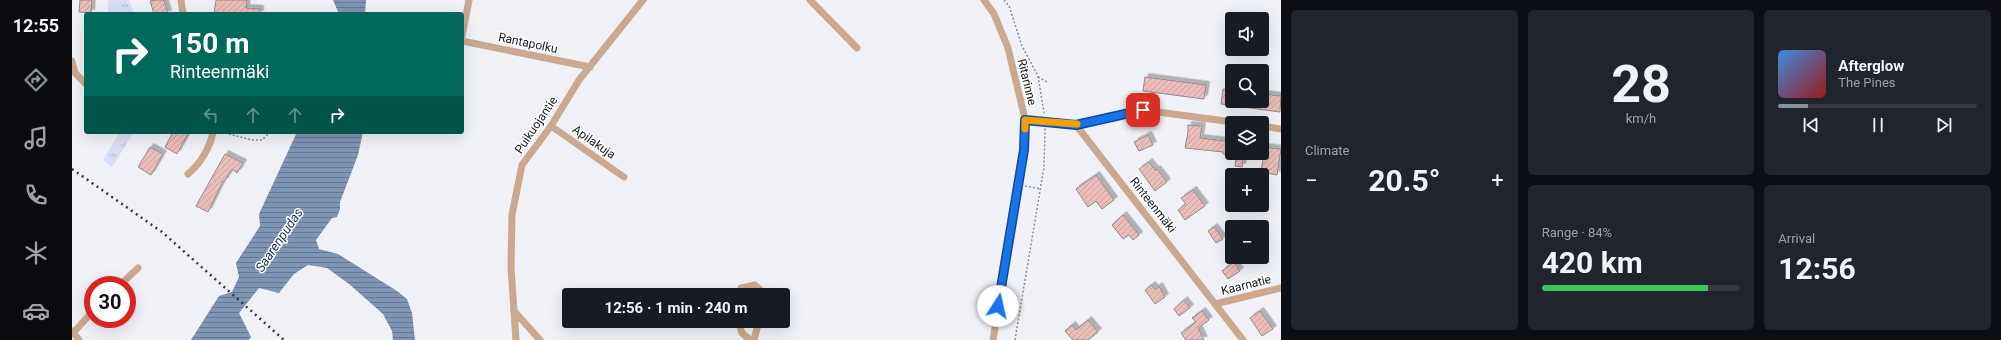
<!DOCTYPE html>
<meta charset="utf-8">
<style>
:root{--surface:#171b24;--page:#20242c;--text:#f1f3f6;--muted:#9ea1a6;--line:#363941;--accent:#8c9099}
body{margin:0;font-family:Roboto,sans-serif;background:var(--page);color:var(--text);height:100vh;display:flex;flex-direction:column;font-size:15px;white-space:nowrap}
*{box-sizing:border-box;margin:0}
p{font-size:13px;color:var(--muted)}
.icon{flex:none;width:22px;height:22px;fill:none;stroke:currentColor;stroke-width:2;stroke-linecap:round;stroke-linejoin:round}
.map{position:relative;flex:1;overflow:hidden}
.sheet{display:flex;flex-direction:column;gap:10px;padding:10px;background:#0d0f14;width:720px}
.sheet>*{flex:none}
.top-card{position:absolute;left:12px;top:12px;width:380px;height:122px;border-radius:4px;box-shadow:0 4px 16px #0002;background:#00695c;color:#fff;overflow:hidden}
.tools{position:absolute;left:1153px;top:12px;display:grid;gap:8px}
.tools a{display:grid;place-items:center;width:44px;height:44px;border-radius:4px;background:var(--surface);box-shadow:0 4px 16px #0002;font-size:20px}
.speed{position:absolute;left:12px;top:276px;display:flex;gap:8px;font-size:20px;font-weight:700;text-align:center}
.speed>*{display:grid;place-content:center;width:52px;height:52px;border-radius:50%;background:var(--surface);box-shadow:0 4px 16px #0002;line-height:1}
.speed .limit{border:6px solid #d22;background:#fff;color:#111}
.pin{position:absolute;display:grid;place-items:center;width:34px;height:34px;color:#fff;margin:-17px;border-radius:8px;box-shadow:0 2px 6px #0006}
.me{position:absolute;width:44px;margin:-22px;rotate:10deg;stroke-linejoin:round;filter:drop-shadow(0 0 3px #0008)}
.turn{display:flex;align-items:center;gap:14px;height:84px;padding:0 20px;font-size:18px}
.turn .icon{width:52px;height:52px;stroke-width:2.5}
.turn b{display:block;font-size:28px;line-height:34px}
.lanes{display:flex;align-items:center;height:38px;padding:0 20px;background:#0003;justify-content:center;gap:20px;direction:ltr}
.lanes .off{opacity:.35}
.big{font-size:30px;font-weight:700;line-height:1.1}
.sheet .tile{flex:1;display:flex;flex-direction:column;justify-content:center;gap:6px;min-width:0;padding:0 14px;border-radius:6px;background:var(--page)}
.sheet .dial{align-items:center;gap:0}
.dial b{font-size:52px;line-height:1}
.song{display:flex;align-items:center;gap:12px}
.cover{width:48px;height:48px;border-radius:6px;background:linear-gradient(135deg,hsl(210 70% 55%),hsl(0 70% 35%))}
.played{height:4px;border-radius:2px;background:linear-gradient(90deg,var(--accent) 15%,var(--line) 15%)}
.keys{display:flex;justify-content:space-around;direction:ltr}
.heat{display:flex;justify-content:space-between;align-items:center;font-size:22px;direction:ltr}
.charge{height:6px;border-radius:3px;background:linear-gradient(90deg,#34c759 84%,var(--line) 0)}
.sheet .tiles{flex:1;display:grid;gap:10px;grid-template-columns:repeat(3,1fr)}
.tile:first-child{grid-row:span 2}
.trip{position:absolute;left:490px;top:288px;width:228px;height:40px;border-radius:4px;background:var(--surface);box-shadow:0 4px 16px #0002;font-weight:700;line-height:40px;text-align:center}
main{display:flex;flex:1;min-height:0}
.menu{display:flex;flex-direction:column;width:72px;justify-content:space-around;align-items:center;background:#090b0e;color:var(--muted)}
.menu .icon{width:28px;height:28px}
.menu .selected{color:var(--accent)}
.menu b{font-size:18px;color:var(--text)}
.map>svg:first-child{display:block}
.park{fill:url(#park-tufts)}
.water{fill:url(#water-rules)}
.building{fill:url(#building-hatch);stroke:#918b8a;filter:url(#shadow)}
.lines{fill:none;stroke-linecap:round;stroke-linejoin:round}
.path{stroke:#8d8e92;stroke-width:1.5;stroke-dasharray:2 2;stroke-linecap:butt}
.street{stroke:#c9a990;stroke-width:7}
.rail{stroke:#37383a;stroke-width:2.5;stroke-dasharray:2 4;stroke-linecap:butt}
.route-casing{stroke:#114b97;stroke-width:10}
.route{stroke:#1a73e8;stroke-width:7}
.slow{stroke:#f59e0b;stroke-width:7}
.labels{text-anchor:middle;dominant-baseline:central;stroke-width:3;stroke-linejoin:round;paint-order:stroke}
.street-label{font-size:12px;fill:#191a1b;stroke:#fff}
.water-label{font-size:13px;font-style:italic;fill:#12325b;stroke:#fff}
</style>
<main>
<nav class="menu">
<b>12:55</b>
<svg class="icon selected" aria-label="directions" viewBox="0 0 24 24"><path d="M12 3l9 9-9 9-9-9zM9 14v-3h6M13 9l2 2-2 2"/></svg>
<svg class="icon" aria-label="music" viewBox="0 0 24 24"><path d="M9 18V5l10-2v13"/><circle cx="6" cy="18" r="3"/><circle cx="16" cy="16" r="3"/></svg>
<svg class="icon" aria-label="phone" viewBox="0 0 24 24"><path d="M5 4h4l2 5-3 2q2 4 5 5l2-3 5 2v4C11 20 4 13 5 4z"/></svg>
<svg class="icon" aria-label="climate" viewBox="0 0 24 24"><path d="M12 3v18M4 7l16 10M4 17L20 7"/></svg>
<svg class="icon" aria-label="car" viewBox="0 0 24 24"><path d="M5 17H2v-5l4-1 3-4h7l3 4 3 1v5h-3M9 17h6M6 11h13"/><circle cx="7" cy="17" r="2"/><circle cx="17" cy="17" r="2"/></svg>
</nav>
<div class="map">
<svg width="1209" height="340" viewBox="0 0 1209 340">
<defs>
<pattern id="park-tufts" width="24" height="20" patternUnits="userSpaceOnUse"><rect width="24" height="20" fill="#d9ddf6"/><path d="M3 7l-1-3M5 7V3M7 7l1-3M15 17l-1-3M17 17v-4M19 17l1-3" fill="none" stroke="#babdd2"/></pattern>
<pattern id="water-rules" width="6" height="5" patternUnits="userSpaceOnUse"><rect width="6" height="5" fill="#7f95b4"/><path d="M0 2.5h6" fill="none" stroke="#677992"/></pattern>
<pattern id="building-hatch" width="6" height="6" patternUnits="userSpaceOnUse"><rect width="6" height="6" fill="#ebbdba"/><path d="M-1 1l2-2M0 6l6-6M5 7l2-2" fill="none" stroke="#c9a29f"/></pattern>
<filter id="shadow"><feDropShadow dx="3.5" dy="-3.5" stdDeviation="0" flood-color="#0004"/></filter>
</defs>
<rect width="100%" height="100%" fill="#f0f1f6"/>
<g class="park">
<path d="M36,0H57L62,14H36Z"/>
<path d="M48,132H62L40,167L31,160Z"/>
</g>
<g class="water">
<path d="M261,0H294L293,14H267Z"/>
<path d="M225,132H291L286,155L268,202V209L265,217L260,218L244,240L247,249L266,254L325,291L335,299L340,313L343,340H321L320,331L311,314L277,284L255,268L236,265L222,274L207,293L187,288L167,313L179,337L177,340H119L147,296L160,292L167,277L164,263L188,226L187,214Z"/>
</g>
<g class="building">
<path d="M8,0H20L19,13L7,12Z"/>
<path d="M83,0H92L96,14H82L78,1Z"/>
<path d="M144,0H175L174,8L188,9V14H142Z"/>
<path d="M1073,77L1134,85L1132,99L1071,91Z"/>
<path d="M1151,89L1160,90V101H1190V94L1209,96L1208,112L1149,104Z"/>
<path d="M1116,125L1130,126L1128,138L1160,142V156L1151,154V152L1113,148L1116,132Z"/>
<path d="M101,132H117L105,154L93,147Z"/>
<path d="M1076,135L1081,145L1067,151L1062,142Z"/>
<path d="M78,147L91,154L79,175L66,167Z"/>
<path d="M1190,147L1209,149L1205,175L1189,172L1191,159Z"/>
<path d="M1165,153H1172L1170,167L1163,166Z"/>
<path d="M153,154L171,163L165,173L160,169L152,182L151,181L136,212L124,206Z"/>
<path d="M1077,162L1083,170L1085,169L1095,182L1083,191L1067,169Z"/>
<path d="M1024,175L1042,200L1030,209L1024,201L1016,207L1004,189Z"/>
<path d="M1121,190L1133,206L1113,220L1106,210L1114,204L1109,198Z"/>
<path d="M1051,215L1067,235L1061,240L1057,235L1051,239L1040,225Z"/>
<path d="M1142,227L1151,239L1144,243L1136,231Z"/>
<path d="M1162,262L1168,271L1156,279L1150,271Z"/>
<path d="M1080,285L1083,289L1087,286L1093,297L1083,304L1073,290Z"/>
<path d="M1112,300L1118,308L1107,316L1102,309Z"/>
<path d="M1130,311L1137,320L1126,328L1132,340H1114L1109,333L1124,322L1120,318Z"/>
<path d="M1188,311L1201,329L1190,336L1178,318Z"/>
<path d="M1016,320L1026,332L1016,340H1001L993,331L1000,325L1004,330Z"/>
</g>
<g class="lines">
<g class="path">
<path d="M932,0L937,6L950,46L966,76L972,113"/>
<path d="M966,77L975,82"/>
<path d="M149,132L180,140H190L198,132"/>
<path d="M953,186L969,189"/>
<path d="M943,340L972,167L973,128"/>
</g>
<g class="street">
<path d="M109,0L111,14"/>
<path d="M738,0L785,48"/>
<path d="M912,0L922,14L936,48L953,119L952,150L921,340"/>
<path d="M390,36L397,0"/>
<path d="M390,41L518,67"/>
<path d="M0,61L3,73L14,84"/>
<path d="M953,119L1004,125L1171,340"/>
<path d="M1004,125L1071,110L1168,123"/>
<path d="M479,126L552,177"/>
<path d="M1190,126L1209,129"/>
<path d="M116,174C128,164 138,148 141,132"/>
<path d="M48,285L66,268"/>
<path d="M666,295L669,288L683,285L694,295"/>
<path d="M1143,304L1209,288"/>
<path d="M442,311L468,340"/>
<path d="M666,321L670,333L678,340"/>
<path d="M0,331L7,340"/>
<path d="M1,333L21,311"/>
<path d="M444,340L439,268L440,215L450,165L479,126L507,80L571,0"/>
<path d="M682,340L687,321"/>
</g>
<path class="rail" d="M0,169L90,232L212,340"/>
</g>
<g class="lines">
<g class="route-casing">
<path id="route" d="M926,306L952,150L953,120L1004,125L1071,110"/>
</g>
<use href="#route" class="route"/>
<path class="slow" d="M953,129V120L1005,124"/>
</g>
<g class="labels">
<g class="street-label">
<text transform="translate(456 43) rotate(12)">Rantapolku</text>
<text transform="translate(955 82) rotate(76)">Ritarinne</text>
<text transform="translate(464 125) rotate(-56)">Puikuojantie</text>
<text transform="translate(522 142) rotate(35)">Apilakuja</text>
<text transform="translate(1081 205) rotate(52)">Rinteenmäki</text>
<text transform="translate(1174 285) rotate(-14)">Kaarnatie</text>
</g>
<g class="water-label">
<text transform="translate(207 240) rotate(-56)">Saarenpudas</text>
</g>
</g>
</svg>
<div class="tools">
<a><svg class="icon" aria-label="sound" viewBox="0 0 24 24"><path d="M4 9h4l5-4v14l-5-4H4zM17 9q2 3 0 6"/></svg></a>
<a><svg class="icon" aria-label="search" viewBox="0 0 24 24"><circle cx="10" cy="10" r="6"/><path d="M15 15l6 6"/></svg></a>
<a><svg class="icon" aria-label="layers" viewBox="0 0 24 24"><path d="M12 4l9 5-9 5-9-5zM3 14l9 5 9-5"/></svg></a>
<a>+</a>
<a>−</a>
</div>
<div class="speed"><div class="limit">30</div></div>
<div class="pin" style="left:1071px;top:110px;background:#d93025"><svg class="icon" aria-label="arrive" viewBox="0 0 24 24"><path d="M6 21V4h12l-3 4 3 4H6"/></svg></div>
<svg class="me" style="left:926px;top:306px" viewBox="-20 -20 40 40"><circle r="19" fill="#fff"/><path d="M0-13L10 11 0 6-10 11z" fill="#1a73e8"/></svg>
<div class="trip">12:56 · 1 min · 240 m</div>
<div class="top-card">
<div class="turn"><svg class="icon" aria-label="right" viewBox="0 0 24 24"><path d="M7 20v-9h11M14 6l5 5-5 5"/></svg><div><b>150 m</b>Rinteenmäki</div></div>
<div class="lanes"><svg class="icon off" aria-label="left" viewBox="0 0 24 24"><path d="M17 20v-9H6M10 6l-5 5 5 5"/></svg><svg class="icon off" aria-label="ahead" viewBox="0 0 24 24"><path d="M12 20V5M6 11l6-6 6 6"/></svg><svg class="icon off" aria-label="ahead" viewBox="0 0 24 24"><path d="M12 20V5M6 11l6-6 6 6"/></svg><svg class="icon" aria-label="right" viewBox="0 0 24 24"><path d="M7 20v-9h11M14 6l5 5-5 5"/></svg></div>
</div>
</div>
<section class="sheet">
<div class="tiles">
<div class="tile"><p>Climate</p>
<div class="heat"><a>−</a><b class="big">20.5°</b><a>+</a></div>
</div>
<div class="tile dial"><b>28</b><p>km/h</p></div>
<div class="tile">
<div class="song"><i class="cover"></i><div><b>Afterglow</b><p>The Pines</p></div></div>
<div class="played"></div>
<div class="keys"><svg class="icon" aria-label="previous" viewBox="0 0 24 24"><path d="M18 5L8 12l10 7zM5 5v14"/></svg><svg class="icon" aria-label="pause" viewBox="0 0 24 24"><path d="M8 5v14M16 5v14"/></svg><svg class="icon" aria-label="next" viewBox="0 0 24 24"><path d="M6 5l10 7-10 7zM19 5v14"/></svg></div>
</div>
<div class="tile"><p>Range · 84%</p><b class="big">420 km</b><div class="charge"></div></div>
<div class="tile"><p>Arrival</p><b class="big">12:56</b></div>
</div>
</section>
</main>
